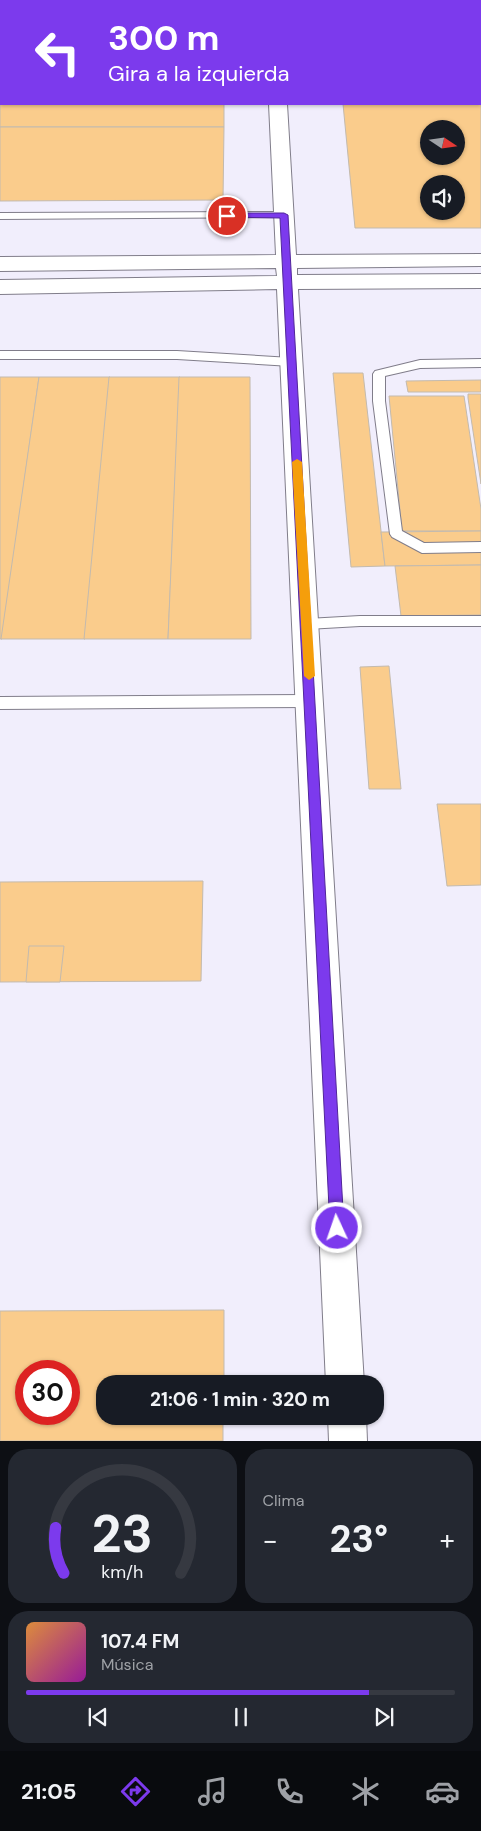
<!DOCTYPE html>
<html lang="es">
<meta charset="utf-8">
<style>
:root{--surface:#171b24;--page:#242831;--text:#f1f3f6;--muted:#9ea1a6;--line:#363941;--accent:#7c3aed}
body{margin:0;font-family:"DM Sans",sans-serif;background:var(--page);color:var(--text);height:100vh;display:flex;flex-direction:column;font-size:19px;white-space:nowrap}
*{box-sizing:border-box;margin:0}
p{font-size:16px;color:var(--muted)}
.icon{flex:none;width:28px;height:28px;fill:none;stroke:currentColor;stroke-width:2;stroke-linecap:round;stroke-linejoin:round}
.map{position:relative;height:1441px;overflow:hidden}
.side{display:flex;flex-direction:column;gap:8px;padding:8px;background:#0d0f14;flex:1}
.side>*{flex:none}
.banner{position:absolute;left:0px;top:0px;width:481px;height:105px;box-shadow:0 1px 4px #0004;background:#7c3aed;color:#fff;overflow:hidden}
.needle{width:32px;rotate:103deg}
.fabs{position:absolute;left:420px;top:120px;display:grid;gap:10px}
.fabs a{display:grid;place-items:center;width:45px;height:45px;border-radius:50%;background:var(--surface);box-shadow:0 1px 4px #0004;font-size:25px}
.speed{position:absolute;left:15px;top:1360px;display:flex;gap:10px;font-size:25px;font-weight:700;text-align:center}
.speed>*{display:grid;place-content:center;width:65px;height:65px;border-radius:50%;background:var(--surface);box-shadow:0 1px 4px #0004;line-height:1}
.speed .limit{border:8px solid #d22;background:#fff;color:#111}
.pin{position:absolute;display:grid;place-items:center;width:42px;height:42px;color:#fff;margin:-21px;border:2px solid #fff;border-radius:50%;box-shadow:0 1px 5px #0007}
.me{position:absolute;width:55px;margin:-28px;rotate:357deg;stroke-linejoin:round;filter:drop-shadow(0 0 4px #0008)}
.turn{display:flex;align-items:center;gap:18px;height:105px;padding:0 25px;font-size:22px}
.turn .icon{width:65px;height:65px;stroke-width:2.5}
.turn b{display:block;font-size:35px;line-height:42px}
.big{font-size:38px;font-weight:700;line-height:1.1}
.side .card{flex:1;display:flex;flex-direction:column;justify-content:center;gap:8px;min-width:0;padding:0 18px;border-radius:20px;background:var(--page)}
.side .dial{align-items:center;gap:0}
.dial svg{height:130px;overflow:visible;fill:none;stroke:var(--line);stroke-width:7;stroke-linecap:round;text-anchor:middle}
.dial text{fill:var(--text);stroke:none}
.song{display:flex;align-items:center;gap:15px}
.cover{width:60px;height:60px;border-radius:8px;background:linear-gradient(135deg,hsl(30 70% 55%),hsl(300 70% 35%))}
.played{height:5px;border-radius:2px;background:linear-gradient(90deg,var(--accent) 80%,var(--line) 80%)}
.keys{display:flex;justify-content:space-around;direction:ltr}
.heat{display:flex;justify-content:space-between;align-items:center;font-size:28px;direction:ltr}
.side .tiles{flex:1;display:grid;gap:8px;grid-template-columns:1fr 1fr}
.card:last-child{grid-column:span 2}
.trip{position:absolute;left:96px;top:1375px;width:288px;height:50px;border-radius:20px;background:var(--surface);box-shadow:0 1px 4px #0004;font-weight:700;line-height:50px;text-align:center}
.dock{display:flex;height:80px;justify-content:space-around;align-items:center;background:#090b0e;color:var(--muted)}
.dock .icon{width:35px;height:35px}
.dock .current{color:var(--accent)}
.dock b{font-size:22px;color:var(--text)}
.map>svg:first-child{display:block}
.building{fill:#facc8c;stroke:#c3baae;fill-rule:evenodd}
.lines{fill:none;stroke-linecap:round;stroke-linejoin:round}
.service-casing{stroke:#807d8a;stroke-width:2}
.minor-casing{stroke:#807d8a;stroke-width:2}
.service{fill:#fff;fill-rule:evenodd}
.minor{fill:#fff;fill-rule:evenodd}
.route{fill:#7c3aed;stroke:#51269a}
.slow{fill:#f59e0b}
</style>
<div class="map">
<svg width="481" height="1441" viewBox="0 0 481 1441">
<rect width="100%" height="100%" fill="#f1eefc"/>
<g class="building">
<path d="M383,1H481V228H355L343,104H480V1ZM429,129H456V156H429ZM429,184H456V211H429Z"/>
<path d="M0,64L1,104H224V127H0Z"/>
<path d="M0,127H224L223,200L0,201Z"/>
<path d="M333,373H363L385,566L351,567Z"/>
<path d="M0,377H39L2,639H0Z"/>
<path d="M39,377H110L85,639H1Z"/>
<path d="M109,377H180L168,639H84Z"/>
<path d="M179,377H250L251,639H168Z"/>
<path d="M481,380V392H408L406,381Z"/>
<path d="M468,394H481V484L468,398Z"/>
<path d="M389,396H464L481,509V531H402Z"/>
<path d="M481,531V565L385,566L381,532Z"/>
<path d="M481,565V615L401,616L395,566Z"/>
<path d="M389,666L401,789H369L360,667Z"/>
<path d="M437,804H481V885L447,886Z"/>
<path d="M203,881L201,981L0,982V882Z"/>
<path d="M29,946H64L60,982H26Z"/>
<path d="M224,1310V1384H105V1416H223V1441H0V1311ZM26,1371H69V1414H26Z"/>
</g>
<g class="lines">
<g class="service-casing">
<g id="service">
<path d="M284,212L289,215L287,217L0,219V213Z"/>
<path d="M0,351H177L291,358L296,362L291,366L177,359H0Z"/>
<path d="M481,359V367L420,368L385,376V401L402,531L424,543L481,542V552L422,553L392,537L390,534L373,401V374L375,371L420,360Z"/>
<path d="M360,616H481V626H360L307,629L302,628L300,624L302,620L307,619Z"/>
<path d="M311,695L316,697L318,701L316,705L311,707L0,709V697Z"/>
</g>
</g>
<g class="minor-casing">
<g id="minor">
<rect x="266" y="0" width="16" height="1"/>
<path d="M269,104H287L296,255L481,254V266L297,268V275L481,274V288L298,289L364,1384H326L277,289L0,294V280L277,276L276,268L0,271V257L276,255Z"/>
<path d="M328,1416H366L367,1441H329Z"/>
</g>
</g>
<use href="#service" class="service"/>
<use href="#minor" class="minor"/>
</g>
<path class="route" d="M227,213H284L288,215L344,1228L342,1233L337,1235L332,1233L330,1228L280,218L224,217V214Z"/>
<path class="slow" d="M297,459L302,462L315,676L309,680L304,676L292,462Z"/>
</svg>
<div class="fabs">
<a><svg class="needle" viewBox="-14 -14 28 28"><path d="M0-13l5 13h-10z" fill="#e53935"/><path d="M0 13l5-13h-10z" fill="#9ea1a6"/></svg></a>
<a><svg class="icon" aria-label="sound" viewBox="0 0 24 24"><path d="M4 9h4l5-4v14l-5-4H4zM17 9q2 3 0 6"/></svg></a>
</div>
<div class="speed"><div class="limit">30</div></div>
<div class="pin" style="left:227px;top:216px;background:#d93025"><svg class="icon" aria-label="arrive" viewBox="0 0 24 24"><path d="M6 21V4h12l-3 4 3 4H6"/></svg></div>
<svg class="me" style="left:337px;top:1228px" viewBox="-20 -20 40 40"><circle r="17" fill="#7c3aed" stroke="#fff" stroke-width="3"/><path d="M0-11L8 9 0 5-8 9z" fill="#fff"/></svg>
<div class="trip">21:06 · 1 min · 320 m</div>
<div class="banner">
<div class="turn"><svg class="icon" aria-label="left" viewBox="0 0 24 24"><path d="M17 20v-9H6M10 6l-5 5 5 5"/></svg><div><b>300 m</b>Gira a la izquierda</div></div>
</div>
</div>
<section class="side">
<div class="tiles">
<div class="card dial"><svg viewBox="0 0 100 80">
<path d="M14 69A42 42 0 1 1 86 69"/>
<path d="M14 69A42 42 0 0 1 9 41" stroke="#7c3aed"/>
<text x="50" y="56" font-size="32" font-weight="700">23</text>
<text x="50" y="72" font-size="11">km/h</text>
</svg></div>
<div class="card"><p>Clima</p>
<div class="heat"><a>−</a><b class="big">23°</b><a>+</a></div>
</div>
<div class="card">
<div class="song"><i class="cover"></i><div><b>107.4 FM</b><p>Música</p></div></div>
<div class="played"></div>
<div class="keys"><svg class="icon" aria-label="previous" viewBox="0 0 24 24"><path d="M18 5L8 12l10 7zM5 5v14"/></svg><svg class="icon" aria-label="pause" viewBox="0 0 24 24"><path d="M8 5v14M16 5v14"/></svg><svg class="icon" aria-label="next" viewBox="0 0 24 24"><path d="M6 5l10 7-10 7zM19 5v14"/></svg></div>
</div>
</div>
</section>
<nav class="dock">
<b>21:05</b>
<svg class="icon current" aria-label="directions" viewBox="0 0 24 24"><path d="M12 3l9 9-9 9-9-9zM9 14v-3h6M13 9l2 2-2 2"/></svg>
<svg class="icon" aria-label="music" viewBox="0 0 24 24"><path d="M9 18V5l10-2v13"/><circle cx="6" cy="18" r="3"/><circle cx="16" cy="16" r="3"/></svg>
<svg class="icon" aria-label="phone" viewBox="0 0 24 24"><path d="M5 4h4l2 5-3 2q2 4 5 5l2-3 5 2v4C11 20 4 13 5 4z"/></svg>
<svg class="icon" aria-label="climate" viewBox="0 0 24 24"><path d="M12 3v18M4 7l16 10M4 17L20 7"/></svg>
<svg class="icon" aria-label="car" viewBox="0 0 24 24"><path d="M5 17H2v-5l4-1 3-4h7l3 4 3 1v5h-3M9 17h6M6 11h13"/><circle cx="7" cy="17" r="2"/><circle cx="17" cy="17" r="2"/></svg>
</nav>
